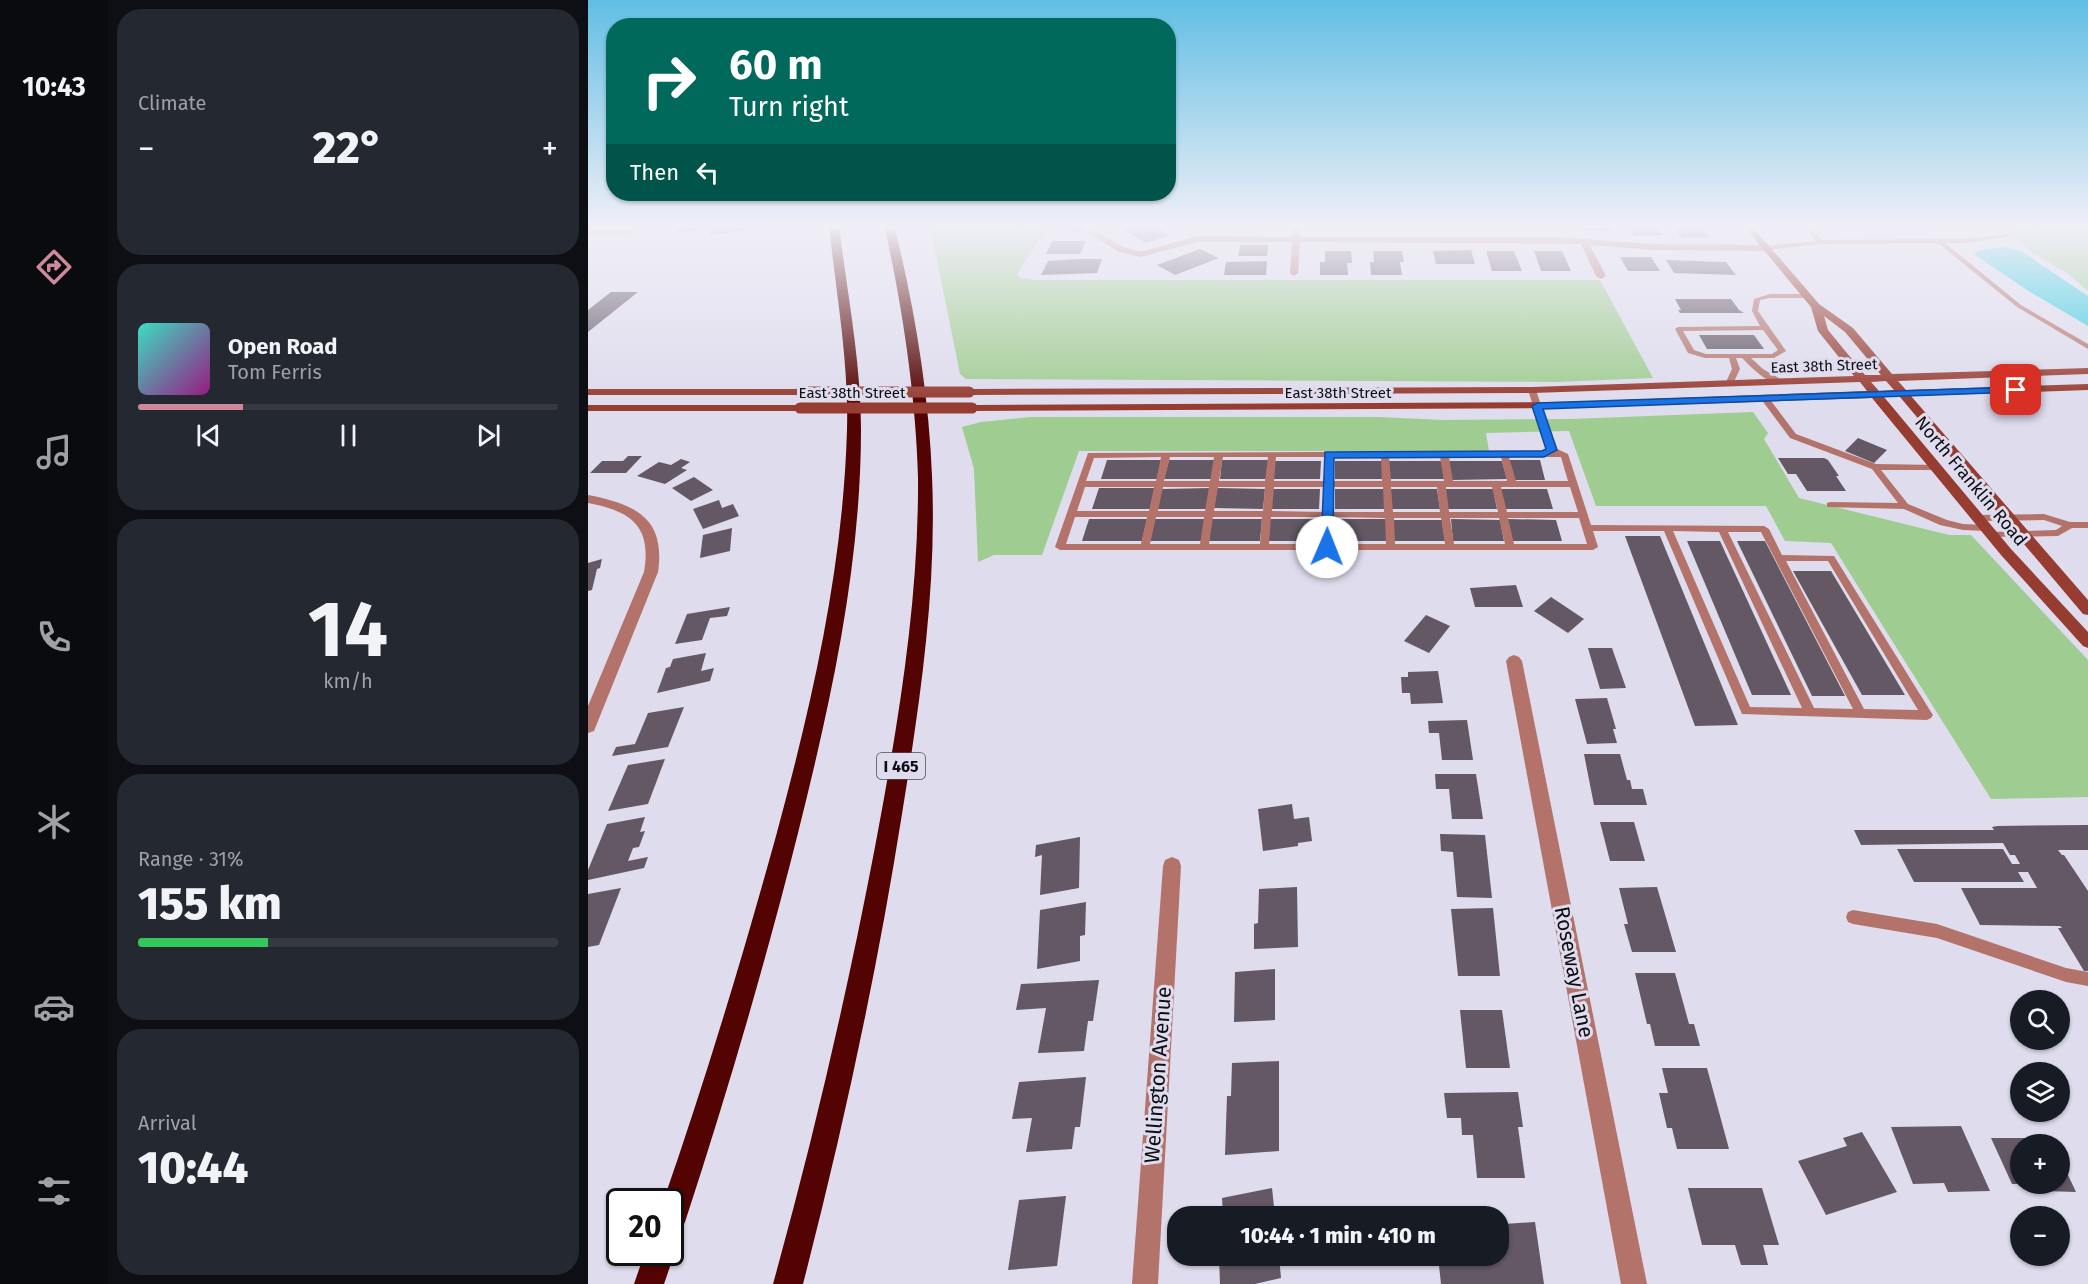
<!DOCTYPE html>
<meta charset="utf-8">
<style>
:root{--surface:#171b24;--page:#242831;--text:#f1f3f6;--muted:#9ea1a6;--line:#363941;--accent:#ce889c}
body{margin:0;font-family:"Fira Sans",sans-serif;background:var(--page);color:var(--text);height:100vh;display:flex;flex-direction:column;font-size:22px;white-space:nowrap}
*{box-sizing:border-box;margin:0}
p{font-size:20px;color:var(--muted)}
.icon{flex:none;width:33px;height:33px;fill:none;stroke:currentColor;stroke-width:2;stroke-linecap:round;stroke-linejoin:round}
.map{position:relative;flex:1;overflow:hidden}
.panel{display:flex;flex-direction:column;gap:9px;padding:9px;background:#0d0f14;width:480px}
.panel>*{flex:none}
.top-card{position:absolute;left:18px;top:18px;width:570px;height:183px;border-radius:24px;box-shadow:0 2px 4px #0004;background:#00695c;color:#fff;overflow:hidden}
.fabs{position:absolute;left:1422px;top:990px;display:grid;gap:12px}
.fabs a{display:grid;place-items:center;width:60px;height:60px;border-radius:50%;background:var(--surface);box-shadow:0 2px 4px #0004;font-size:30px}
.speed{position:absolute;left:18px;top:1188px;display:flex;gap:12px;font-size:30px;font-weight:700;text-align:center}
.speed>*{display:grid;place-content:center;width:78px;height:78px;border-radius:50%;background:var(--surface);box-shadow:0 2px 4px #0004;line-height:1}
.speed .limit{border:3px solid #111;border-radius:9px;background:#fff;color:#111}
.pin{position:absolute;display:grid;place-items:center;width:51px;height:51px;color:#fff;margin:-26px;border-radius:12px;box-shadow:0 3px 9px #0006}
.me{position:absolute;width:66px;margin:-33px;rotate:1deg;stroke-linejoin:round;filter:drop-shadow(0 0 4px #0008)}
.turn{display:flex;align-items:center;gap:21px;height:126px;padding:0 24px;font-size:27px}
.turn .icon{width:78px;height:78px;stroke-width:2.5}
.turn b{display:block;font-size:42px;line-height:51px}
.then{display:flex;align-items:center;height:57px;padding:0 24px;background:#0003;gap:12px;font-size:22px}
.big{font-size:45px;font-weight:800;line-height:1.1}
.panel .tile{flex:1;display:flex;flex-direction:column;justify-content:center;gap:9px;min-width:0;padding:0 21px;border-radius:24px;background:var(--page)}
.panel .dial{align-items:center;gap:0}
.dial b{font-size:78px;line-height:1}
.song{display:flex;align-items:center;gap:18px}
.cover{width:72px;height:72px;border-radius:9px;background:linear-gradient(135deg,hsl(170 70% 55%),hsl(310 70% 35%))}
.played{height:6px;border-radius:3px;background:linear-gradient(90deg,var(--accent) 25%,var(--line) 25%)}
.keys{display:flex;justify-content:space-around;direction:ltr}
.heat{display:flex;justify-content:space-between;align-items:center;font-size:33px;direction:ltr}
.charge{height:9px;border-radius:4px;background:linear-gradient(90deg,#34c759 31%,var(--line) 0)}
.trip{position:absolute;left:579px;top:1206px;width:342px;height:60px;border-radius:24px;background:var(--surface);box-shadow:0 2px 4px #0004;font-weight:800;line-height:60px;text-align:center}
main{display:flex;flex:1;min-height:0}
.dock{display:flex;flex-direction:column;width:108px;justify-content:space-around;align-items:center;background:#090b0e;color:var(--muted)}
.dock .icon{width:42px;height:42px}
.dock .selected{color:var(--accent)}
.dock b{font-size:27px;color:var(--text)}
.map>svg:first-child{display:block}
.green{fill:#9fcc91}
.water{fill:#36ccdf}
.building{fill:#635864}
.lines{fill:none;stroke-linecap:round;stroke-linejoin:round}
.lane{fill:#b3736a;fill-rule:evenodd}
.street{fill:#b3736a;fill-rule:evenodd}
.secondary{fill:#963c31;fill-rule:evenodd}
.highway{fill:#520302;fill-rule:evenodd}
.secondary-bridge{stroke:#963c31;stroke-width:11}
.route{fill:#1a73e8;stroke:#114b97;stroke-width:1.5}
.labels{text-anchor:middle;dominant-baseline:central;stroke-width:6;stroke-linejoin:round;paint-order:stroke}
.far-street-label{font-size:15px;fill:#0e0d13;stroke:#dedced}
.shield{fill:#dedced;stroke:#4c4b54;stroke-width:1.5}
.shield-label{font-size:16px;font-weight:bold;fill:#0e0d13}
.street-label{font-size:18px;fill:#0e0d13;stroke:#dedced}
.near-street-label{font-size:21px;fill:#0e0d13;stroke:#dedced}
</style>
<main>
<nav class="dock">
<b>10:43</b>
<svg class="icon selected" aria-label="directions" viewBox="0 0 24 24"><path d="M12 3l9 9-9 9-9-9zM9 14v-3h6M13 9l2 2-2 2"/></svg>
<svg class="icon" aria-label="music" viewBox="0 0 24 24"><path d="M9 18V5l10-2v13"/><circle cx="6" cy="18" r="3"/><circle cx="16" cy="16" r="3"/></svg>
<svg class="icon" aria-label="phone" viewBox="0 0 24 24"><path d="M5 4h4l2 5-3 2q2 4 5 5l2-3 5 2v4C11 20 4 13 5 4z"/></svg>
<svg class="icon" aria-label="climate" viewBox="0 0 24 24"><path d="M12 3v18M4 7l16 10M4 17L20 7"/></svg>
<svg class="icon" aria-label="car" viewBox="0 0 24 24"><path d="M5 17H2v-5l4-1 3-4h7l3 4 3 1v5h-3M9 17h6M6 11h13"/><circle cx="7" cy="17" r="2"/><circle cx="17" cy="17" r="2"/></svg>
<svg class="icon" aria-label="filters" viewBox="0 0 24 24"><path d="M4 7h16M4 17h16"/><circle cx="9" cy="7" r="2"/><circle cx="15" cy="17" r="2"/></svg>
</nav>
<section class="panel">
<div class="tile"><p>Climate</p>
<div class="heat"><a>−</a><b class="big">22°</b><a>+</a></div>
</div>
<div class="tile">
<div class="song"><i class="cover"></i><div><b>Open Road</b><p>Tom Ferris</p></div></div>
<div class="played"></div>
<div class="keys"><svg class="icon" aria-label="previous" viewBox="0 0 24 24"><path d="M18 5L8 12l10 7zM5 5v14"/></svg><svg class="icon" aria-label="pause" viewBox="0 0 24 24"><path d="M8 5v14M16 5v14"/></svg><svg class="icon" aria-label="next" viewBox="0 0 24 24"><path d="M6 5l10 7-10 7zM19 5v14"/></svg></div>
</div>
<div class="tile dial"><b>14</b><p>km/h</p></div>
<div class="tile"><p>Range · 31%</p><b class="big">155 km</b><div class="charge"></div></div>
<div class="tile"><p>Arrival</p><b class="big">10:44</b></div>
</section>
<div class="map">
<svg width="1500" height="1284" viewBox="0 0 1500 1284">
<rect width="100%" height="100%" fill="#dedced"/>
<g class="green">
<path d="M342,225H461L429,274L432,278L447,280H1012L1065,378L968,382L378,379L372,374Z"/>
<path d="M1414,225H1500V291L1478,272L1446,254Z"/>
<path d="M1165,412L1180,433L1176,439L1211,498L1361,535H1383L1500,660V797L1403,799L1243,543L1197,541L1178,506H1008L981,431L898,433L901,451H491L454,555H406L390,562L386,469L374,427L393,422L442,417H791L855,420L983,419Z"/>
</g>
<path class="water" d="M1416,247L1433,251L1500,296V326L1439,290L1386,254L1392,250Z"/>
<g class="building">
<path d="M90,225H158L157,230L122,235L123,228L88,233Z"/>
<path d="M472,225H510L489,233Z"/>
<path d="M528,225H568L565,226L582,235L558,243Z"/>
<path d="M592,225H622L620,230H590Z"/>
<path d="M631,225H683L682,229H630Z"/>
<path d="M735,225H762V230H734Z"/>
<path d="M782,225H811L812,229H782Z"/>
<path d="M838,225H864L865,228H839Z"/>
<path d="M877,225H905L907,230H879Z"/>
<path d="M923,225H951L953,230H925Z"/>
<path d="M966,225H1024V231L966,229Z"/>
<path d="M1039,225H1068L1075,235L1046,236Z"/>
<path d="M1082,225H1109L1114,227L1121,237L1094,238L1087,228Z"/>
<path d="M464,241H498L492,254H458Z"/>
<path d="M652,245H680L679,256H650Z"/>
<path d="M612,249L631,258L587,275L569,265Z"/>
<path d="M883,250L887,264H848L845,251Z"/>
<path d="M737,251H763L764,263H759L760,275H732V262H737Z"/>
<path d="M785,251H814L816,262H812L814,275H783L782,262H786Z"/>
<path d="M898,251H926L934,271H904Z"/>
<path d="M946,251H974L983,271H953Z"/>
<path d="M1032,257H1063L1072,271H1040Z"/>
<path d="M489,259H514L509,273L453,275L460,261Z"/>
<path d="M1078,260L1138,262L1148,275L1086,273Z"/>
<path d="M679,261L678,275H636L638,262Z"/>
<path d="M23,292H50L0,332V310Z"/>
<path d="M1087,299H1143L1151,310L1156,313H1092L1090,310H1093Z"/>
<path d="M1111,335H1166L1176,349H1119Z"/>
<path d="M1270,438L1299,450L1286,463L1257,451Z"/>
<path d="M40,456H54L38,473H2L14,461H35Z"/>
<path d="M1190,458H1236L1240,460L1251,476H1248L1258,491H1219L1208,474H1200Z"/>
<path d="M93,459L102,462L93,468L99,470L77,484L49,476L71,462L83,465Z"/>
<path d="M519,460H574L569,479H513Z"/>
<path d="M581,460H627L624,479H576Z"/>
<path d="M634,460H681L679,479H632Z"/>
<path d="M921,460H952L957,480H926Z"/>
<path d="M687,461H733L732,479H685Z"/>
<path d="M747,461H795L796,479H747Z"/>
<path d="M800,461H854L856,479H802Z"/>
<path d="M861,461H914L919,479L864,480Z"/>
<path d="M106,477L125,490L103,501L84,488Z"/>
<path d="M511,488H567L562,509H504Z"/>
<path d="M622,488L619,509H569L574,489Z"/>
<path d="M629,488L677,489L675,509L626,508Z"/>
<path d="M684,489H732L731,509H683Z"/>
<path d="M747,489H796L797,509H747Z"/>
<path d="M802,489H849L852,509H803Z"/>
<path d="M857,489H905L909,509H860Z"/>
<path d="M913,489H959L965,509H917Z"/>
<path d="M131,500L134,508L145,504L151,516L115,529L105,509Z"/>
<path d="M501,519H559L554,541H494Z"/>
<path d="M567,519H617L614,541H562Z"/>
<path d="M624,519H674L672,541H621Z"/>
<path d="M682,519H732V541H680Z"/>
<path d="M747,519H798L799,541H747Z"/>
<path d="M863,519L912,520L916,541H865Z"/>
<path d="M919,519L968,520L974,541H923Z"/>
<path d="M805,520H854L857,541H806Z"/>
<path d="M144,528L142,551L112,558L115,535Z"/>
<path d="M1037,536H1072L1150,725L1107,726Z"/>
<path d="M1099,541H1132L1203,695H1164Z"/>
<path d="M1149,541H1177L1257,696H1224Z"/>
<path d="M14,559L12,568L9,569L4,590L0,591V563Z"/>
<path d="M1205,571H1243L1317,695H1274Z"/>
<path d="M928,585L935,607H887L882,588Z"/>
<path d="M963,597L996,619L980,633L946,611Z"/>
<path d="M142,607L139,616L122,618L114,640L87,644L99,614Z"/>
<path d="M838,615L862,626L841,653L816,641Z"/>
<path d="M1000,648H1024L1038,688L1012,689Z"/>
<path d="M118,653L113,671L126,668L122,681L69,693L78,668L82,667L85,659Z"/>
<path d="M850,671L855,703L823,704L822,693H814L813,677H820V672Z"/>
<path d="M1019,698L1028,729H1025L1029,743L999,744L987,699Z"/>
<path d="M96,707L80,747L24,756L28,747L47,744L60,713Z"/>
<path d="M879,720L885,760H854L851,733H841L840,721Z"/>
<path d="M996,754H1032L1039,780H1042L1044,789H1055L1059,805H1006Z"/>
<path d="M77,759L60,804L20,811L40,765Z"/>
<path d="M847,774H888L895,819H864L861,789H848Z"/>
<path d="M704,804L706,819L721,817L724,841L710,843V846L675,851L670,809Z"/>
<path d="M57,817L52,832L57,831L51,847L45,848L40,861L60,857L56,868L0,880V870L19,824Z"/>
<path d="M1012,822H1046L1057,861H1022Z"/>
<path d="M1500,825V850H1470L1474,855H1476L1500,891V971H1496L1470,928H1474L1472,926L1392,925L1373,888H1449L1440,872H1430L1436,882H1326L1309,849H1415L1424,864H1432L1427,855H1422L1415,843L1273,845L1266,830H1406L1404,827L1409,826Z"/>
<path d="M852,834L897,835L904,898L869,897L865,852L853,851Z"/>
<path d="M492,837L491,888L452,895L454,855L447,857L448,845Z"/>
<path d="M709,887L710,947L666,949V924L670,923L671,889Z"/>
<path d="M1069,887L1088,952H1044L1036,924H1040L1031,888Z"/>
<path d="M33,888L11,945L0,947V894Z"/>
<path d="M498,902L497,935L492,936V961L449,969L452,910Z"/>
<path d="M905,908L912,976H870L863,909Z"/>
<path d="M687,969V1020L646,1022L647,972Z"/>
<path d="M1047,973H1087L1101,1024H1106L1112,1046H1067L1062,1024H1059Z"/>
<path d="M511,980L505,1021H500L496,1051L450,1053L458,1008L428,1010L433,984Z"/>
<path d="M872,1010H914L922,1068H878Z"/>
<path d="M691,1061V1151L637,1155L639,1096H643L644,1063Z"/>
<path d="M1074,1068H1119L1141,1149H1089L1084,1128H1079L1071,1093H1080Z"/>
<path d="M498,1077L492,1127H487L484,1149L438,1152L444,1118L424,1119L431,1082Z"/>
<path d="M930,1092L935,1127H930L937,1178H889L885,1135H874L873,1118H859L856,1093Z"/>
<path d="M1373,1126L1402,1191L1360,1192L1356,1183L1325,1184L1303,1127Z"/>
<path d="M1274,1132L1309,1192L1238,1215L1210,1161L1259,1146L1255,1138Z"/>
<path d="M1403,1138H1462L1465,1144H1432V1184H1424Z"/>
<path d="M1472,1158L1488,1192L1456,1191L1452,1184H1472Z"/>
<path d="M684,1188L687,1216H635L634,1198Z"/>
<path d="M1100,1188H1174L1191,1245H1175L1180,1265H1153L1147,1245H1114Z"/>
<path d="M478,1196L469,1266L420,1270L431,1200Z"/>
<path d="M947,1222L956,1284H853L850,1256H910V1239H918L916,1224Z"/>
<path d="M631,1256H691L693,1278L667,1284H632Z"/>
</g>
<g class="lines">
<g class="lane">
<path d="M43,225H49L44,234L42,235H0V231H40Z"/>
<path d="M1213,225H1219L1234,240L1377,239L1421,234V236L1419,237L1377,243H1357L1433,305L1500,344V349L1429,307L1350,243L1232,244L1178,250L1175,248L1178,246L1228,241Z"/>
<path d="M1182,294H1219L1222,296L1219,298H1182L1172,300L1170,311L1198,351L1186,358H1163L1175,369L1194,380V384C1179,384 1164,368 1154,358H1148L1152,369L1144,386H1138L1137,384L1144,369L1141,358H1117L1100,353L1087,329L1090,327L1172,326L1164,311L1166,299ZM1175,330L1190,350L1184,354H1118L1106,350L1095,331Z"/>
<path d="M941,388L948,390L967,448L980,454L1003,525L1176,526L1181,529L1194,555L1246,556L1343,712L1345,715L1343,718L1339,720L1154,714L1076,531H1005L1010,547L1005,550H472L467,547L500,453L954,451L959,449L940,390ZM573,457L568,481H498L506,458ZM582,457H626L622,481H576ZM635,457H680L677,481H631ZM688,457H737L736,481H686ZM745,457H793L794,481H745ZM801,457H852L856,481H803ZM861,457H913L919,481H865ZM921,457H973L980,481H928ZM497,487H566L561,511H489ZM575,487H621L617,511H570ZM630,487H677L675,511H626ZM686,487H736L735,512L684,511ZM745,487H795L796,512H744ZM803,487H849L852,512H805ZM858,487H904L910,512H861ZM913,487H982L990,512H919ZM487,517H559L553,544H478ZM568,517H616L612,544H562ZM625,517H674L672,544H621ZM683,517H735L734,544H681ZM744,517L797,518L798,544H744ZM806,518H853L857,544H807ZM862,518H911L917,544H866ZM920,518H991L999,544H926ZM1085,531L1131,532L1214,708L1162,707ZM1140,532H1173L1265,709L1226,708ZM1198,561H1240L1330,710L1276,709Z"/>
<path d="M1174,397H1180L1208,434L1288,464L1351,465L1352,467L1348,470H1293L1320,504L1359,520L1375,524L1398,525L1403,528L1398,531L1375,530L1352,525L1316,509L1239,507V503L1242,502L1310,503L1284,469L1202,438L1173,399Z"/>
<path d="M1456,514L1482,522H1500V528H1484L1470,536L1403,537L1400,536L1398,534L1400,532L1468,530L1474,526L1456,520L1390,521L1385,518L1390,515Z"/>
<path d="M1265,910L1349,924L1478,968L1500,972V986L1478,982L1349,938L1265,924L1260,922L1258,917L1260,912Z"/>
</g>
<g class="street">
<path d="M705,225H713L712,237H967L1066,244L1178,245L1182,248L1178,251L1066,250L1002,245L1018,276L1013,279L1008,276L993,244L712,242L710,273L706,276L702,273L704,242H609L553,257L531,252L499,232L506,230L537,248L553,252L609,236L704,237Z"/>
<path d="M0,495C47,504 78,518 70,572L8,726L6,731L0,733V706L56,572C64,526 43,511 0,503Z"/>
<path d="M926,655L931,657L934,661L1059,1284H1033L918,661L921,657Z"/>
<path d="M584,857L591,860L593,866L570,1284H544L575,866L577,860Z"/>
</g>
<g class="secondary">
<path d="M1155,225H1163L1231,304L1265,328L1304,374L1500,368V374L1310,381L1318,390L1500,384V390L1323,396L1500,600V615L1495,614L1312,397H1296L1423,549L1500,632V648L1495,646L1413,555L1284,398L979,408L384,411L378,408L384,405L979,402L1279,391L1272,382L944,393L381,395L376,392L381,389L944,387L1266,376L1230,331L1223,307ZM1236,316L1257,332L1293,375H1277L1240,330ZM1298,381L1306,390L1291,391L1283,382Z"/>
<path d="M0,389H213L218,392L213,395H0Z"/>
<path d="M0,405H212L218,408L212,411H0Z"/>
</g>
<g class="highway">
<path d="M241,225H251C259,293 273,361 273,429C273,566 243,701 210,833C177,964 139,1094 97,1222L92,1232L82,1236V1202H75C117,1081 154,959 188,836C224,703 255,569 259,430C261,362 248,293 241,225Z"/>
<path d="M296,225H306C326,304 341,394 344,476C349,589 332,702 314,814C289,972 255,1129 215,1284H185C225,1140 259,994 287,847C310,725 331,601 330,477C328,397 314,303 296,225Z"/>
<path d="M83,1241L87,1252L76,1284H46L57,1252H82Z"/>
</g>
<g class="secondary-bridge">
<path d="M213,392H381"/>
<path d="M212,408H384"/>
</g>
</g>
<linearGradient id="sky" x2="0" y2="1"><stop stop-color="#61bee4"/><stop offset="0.56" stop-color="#f0eff7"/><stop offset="1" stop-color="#f0eff7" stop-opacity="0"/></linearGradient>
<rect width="1500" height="404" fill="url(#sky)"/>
<path class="route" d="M1428,387L1433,390L1431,392L955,409L969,450L956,457L746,458L745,547L739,551L733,547L737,452L954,451L958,449L944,406L949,403Z"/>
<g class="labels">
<g class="far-street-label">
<text transform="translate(1236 366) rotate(-2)">East 38th Street</text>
<text x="264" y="393">East 38th Street</text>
<text x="750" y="393">East 38th Street</text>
</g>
<rect class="shield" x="289" y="753" width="48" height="26" rx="4.5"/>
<g class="shield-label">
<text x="313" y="766">I 465</text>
</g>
<g class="street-label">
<text transform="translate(1383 481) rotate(50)">North Franklin Road</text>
</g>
<g class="near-street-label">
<text transform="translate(986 972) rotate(79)">Roseway Lane</text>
<text transform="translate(570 1075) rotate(-86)">Wellington Avenue</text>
</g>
</g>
</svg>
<div class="fabs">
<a><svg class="icon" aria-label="search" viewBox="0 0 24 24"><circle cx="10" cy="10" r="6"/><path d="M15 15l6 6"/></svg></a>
<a><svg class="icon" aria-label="layers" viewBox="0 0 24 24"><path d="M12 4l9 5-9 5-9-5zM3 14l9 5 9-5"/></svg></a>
<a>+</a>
<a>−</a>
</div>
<div class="speed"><div class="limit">20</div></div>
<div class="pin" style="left:1428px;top:390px;background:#d93025"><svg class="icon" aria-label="arrive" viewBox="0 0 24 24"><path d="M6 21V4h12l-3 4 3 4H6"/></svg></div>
<svg class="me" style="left:739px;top:547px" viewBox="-20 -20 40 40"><circle r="19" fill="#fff"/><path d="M0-13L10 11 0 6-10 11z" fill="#1a73e8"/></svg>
<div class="trip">10:44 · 1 min · 410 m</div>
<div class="top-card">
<div class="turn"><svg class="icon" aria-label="right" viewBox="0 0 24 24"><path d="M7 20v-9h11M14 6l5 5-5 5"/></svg><div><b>60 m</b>Turn right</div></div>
<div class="then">Then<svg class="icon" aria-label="left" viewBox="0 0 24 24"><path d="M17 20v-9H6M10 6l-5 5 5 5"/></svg></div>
</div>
</div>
</main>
